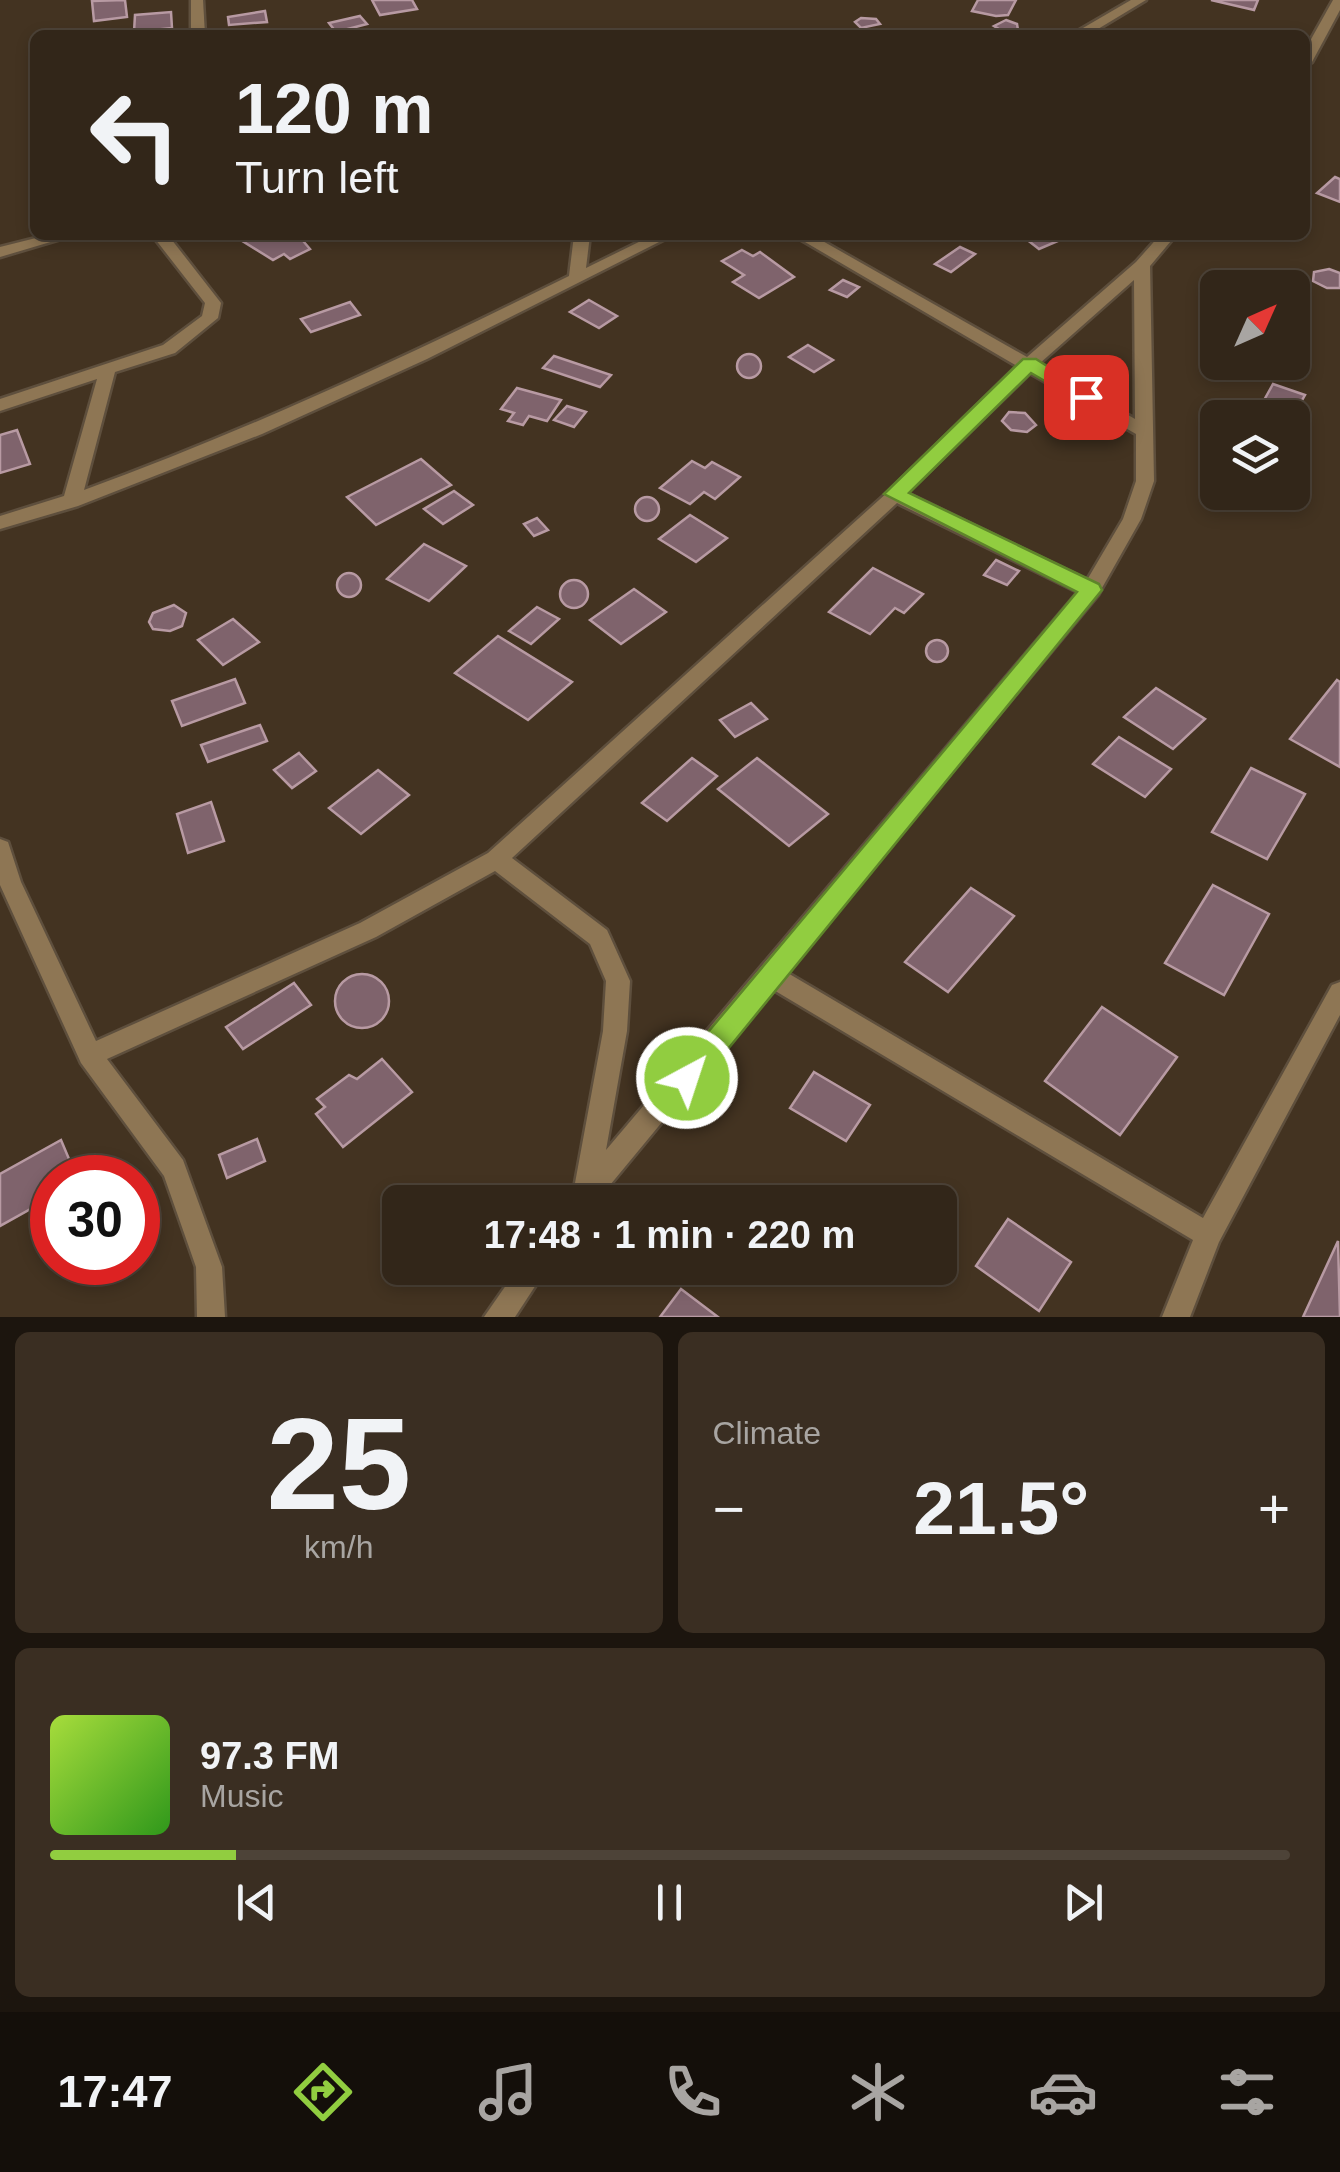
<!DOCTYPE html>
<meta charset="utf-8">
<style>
:root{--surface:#322619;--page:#3a2e22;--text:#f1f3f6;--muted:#a8a5a2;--line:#4d4338;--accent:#91cd40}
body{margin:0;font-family:Helvetica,sans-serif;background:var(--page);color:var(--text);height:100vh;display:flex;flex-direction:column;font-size:38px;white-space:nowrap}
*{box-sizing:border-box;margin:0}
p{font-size:32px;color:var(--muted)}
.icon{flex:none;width:55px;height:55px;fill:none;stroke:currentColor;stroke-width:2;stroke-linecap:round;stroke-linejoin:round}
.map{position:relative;height:1317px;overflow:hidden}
.sheet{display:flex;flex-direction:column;gap:15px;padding:15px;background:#1c150e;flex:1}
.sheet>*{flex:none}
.hud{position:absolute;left:30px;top:30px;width:1280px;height:210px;border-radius:15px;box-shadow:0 5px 15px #0003,0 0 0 2px var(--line);background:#322619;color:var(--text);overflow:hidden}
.needle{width:65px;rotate:45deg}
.buttons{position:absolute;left:1200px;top:270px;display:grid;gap:20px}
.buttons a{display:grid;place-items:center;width:110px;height:110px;border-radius:15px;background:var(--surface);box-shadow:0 5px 15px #0003,0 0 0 2px var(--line);font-size:50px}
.speed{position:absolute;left:30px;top:1155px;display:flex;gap:20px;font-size:50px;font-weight:700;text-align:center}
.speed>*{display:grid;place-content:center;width:130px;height:130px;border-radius:50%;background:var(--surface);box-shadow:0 5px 15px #0003,0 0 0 2px var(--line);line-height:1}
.speed .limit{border:15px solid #d22;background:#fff;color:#111}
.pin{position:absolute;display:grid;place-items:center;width:85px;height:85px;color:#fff;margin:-42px;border-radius:20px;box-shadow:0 5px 15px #0006}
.me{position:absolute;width:110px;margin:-55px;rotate:40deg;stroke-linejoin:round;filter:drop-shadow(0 0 8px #0008)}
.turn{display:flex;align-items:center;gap:35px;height:210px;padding:0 40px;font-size:45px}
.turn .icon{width:130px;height:130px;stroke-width:2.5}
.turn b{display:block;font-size:70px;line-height:85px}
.big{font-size:75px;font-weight:800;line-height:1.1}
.sheet .tile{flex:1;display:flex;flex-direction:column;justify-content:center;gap:15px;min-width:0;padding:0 35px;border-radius:15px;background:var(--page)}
.sheet .dial{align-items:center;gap:0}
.dial b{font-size:130px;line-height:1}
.song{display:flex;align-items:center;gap:30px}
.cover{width:120px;height:120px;border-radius:15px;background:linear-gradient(135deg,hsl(80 70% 55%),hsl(110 70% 35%))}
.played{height:10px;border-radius:5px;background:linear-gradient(90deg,var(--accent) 15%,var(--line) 15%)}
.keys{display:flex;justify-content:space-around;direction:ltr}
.heat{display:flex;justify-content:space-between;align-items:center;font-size:55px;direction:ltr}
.sheet .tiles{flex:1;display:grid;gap:15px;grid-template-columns:1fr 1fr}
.tile:last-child{grid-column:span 2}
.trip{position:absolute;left:382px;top:1185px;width:575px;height:100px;border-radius:15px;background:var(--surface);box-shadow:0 5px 15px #0003,0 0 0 2px var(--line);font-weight:800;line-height:100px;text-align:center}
.dock{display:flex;height:160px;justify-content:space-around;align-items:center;background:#140f0a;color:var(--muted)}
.dock .icon{width:70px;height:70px}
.dock .active{color:var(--accent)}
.dock b{font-size:45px;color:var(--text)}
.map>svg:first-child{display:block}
.building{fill:#7f636c;stroke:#b89aa3;stroke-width:2.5}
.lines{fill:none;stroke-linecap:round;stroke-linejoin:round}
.street-casing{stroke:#5e4f3d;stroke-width:5}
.street{fill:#8e7654;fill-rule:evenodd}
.route{fill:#91cd40;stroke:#5e852a;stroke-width:2.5}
</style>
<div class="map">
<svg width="1340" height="1317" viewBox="0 0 1340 1317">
<rect width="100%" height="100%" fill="#433321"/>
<g class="building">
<path d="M125,0L127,17L94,21L92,1Z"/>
<path d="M372,0H412L417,9L380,15Z"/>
<path d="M978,0H1016L1008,15L996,16L972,11Z"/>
<path d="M1211,0H1258L1254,10Z"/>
<path d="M265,11L267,22L229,25L228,17Z"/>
<path d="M171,12L172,28L134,32L135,15Z"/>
<path d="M360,16L367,24L336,32L329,23Z"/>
<path d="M861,18L876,19L880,24L861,28L855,22Z"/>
<path d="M1006,20L1017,24L1018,30L1004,32L994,26Z"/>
<path d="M1335,177L1340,179V202L1317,193Z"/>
<path d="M298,235L310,249L290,259L284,254L273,260L236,237Z"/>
<path d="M1021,235H1050L1058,241L1039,249Z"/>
<path d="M960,247L975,254L951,272L935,264Z"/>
<path d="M742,250L753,256L760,252L794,277L759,298L733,282L744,275L722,261Z"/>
<path d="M1329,269L1340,273V288H1327L1313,281L1314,272Z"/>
<path d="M843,280L859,287L847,297L830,290Z"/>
<path d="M589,300L617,316L599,328L570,312Z"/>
<path d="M350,302L360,315L311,332L301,319Z"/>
<path d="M808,345L833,360L814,372L789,357Z"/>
<circle cx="749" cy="366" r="12"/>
<path d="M554,356L611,375L600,387L543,368Z"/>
<path d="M1273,384L1305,395L1292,418L1258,411Z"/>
<path d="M517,388L561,400L547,421L529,416L523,425L508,421L514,413L501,409Z"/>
<path d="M567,406L586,412L574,427L554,420Z"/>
<path d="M1009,412L1025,413L1036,425L1027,432L1011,430L1002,421Z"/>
<path d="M17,430L30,464L0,473V435Z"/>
<path d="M421,459L451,485L376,525L347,497Z"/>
<path d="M692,461L705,468L712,462L740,477L715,499L704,492L690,504L660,488Z"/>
<path d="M454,491L473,505L443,524L424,509Z"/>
<circle cx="647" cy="509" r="12"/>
<path d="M690,515L727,538L696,562L659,539Z"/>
<path d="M537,518L548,530L534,536L524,524Z"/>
<path d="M424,544L466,566L429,601L387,579Z"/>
<path d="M996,560L1019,571L1007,585L984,575Z"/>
<path d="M873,568L923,594L904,613L895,608L870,634L829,612Z"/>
<circle cx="349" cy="585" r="12"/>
<circle cx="574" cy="594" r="14"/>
<path d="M634,589L666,612L621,644L590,620Z"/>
<path d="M174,605L186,613L182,626L170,631L153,629L149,622L153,613Z"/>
<path d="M537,607L559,619L531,644L509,631Z"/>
<path d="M233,619L259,642L223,665L198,640Z"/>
<path d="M498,636L572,682L528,720L455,673Z"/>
<circle cx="937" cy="651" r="11"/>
<path d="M235,679L245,703L182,726L172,701Z"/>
<path d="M1337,680L1340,682V767L1290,739Z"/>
<path d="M1156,688L1205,719L1173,749L1124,717Z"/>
<path d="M751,703L767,719L735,737L720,720Z"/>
<path d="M260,725L267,741L208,762L201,745Z"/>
<path d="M1119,737L1171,769L1145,797L1093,764Z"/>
<path d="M299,753L316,771L292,788L274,770Z"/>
<path d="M692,758L717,776L667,821L642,803Z"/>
<path d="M757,758L828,814L789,846L718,789Z"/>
<path d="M1251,768L1305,794L1267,859L1212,832Z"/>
<path d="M378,770L409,795L361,834L329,808Z"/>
<path d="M211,802L224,841L188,853L177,814Z"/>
<path d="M1213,885L1269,914L1224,995L1165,963Z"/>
<path d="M971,888L1014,916L948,992L905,962Z"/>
<circle cx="362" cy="1001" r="27"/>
<path d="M294,983L311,1005L243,1049L226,1027Z"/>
<path d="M1102,1007L1177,1057L1120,1135L1045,1081Z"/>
<path d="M382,1059L412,1092L343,1147L316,1114L325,1107L317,1099L349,1075L357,1079Z"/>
<path d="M814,1072L870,1105L846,1141L790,1108Z"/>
<path d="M257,1139L265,1161L227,1178L219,1155Z"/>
<path d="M61,1140L77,1178H52V1197L0,1226V1174Z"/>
<path d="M1008,1219L1071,1262L1039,1311L976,1266Z"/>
<path d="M1338,1241L1340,1317H1303Z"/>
<path d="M681,1289L718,1317H660Z"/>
</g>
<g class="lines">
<g class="street-casing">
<g id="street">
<path d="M191,0H203L205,35H191Z"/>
<path d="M1131,0H1146L1088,35H1071Z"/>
<path d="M1333,0H1340V10L1312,62L1305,66V50Z"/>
<path d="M48,235H74L0,257V247Z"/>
<path d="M152,235H168L221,303L218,318L175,353L115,372L84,490C251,429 410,355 569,276L574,235H590L586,268L653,235H673L427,359L262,434L78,506L0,529V516L64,496L97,379L0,411V399L163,345L202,316L205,303Z"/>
<path d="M793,235H812L1027,357L1136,262L1160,235H1176L1150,266L1154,481L1141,519L1098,595L786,972L1203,1218L1332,985L1340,982V1015L1219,1242L1190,1317H1162L1193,1240L772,989L596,1202H577L573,1194L603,1031L606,981L590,944L495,871L376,937L107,1059L183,1160L222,1267L225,1317H197L196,1267L164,1176L81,1063L0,885V839L8,842L21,882L96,1041L360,923L488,853L889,491L1017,366ZM1134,280L1135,419L1039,364ZM1030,373L1136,434V481L1123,519L1087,580L907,493ZM897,503L1078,592L606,1150L627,1031L630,981L607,930L512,858Z"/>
<path d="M518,1268H547L515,1317H484Z"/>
</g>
</g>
<use href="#street" class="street"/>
</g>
<path class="route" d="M1023,359H1036L1096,397L1093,401H1079L1031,373L909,493L1099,584L1102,590L697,1087L687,1091L677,1087L673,1078L677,1069L1077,592L884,494Z"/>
</svg>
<div class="buttons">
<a><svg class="needle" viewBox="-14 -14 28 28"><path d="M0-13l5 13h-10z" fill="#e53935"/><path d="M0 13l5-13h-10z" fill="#a8a5a2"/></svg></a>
<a><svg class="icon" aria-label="layers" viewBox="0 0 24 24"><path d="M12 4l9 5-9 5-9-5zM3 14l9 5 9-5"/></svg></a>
</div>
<div class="speed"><div class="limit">30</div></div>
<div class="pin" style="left:1086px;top:397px;background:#d93025"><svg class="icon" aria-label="arrive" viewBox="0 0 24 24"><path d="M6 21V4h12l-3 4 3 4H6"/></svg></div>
<svg class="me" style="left:687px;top:1078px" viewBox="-20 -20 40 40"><circle r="17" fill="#91cd40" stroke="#fff" stroke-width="3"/><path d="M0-11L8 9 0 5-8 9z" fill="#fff"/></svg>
<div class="trip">17:48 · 1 min · 220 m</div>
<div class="hud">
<div class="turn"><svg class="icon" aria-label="left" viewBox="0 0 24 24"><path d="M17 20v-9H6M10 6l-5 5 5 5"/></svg><div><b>120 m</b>Turn left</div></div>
</div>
</div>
<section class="sheet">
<div class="tiles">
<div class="tile dial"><b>25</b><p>km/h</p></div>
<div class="tile"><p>Climate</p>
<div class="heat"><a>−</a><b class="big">21.5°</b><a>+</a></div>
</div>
<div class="tile">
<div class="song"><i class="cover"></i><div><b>97.3 FM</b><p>Music</p></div></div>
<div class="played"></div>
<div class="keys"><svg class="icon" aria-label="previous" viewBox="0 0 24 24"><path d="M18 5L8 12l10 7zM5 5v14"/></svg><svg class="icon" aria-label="pause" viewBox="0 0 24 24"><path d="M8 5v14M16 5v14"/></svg><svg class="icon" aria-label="next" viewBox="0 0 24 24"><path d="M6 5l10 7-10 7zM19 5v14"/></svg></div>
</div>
</div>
</section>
<nav class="dock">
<b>17:47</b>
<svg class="icon active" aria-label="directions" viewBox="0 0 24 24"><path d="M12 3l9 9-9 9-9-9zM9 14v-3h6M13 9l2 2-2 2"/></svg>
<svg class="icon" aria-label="music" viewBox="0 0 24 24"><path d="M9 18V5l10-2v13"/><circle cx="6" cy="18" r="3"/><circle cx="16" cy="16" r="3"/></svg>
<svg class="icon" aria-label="phone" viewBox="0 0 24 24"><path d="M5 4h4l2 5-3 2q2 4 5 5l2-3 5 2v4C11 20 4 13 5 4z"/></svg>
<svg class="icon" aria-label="climate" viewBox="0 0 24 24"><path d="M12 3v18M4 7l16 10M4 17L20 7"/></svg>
<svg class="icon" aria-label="car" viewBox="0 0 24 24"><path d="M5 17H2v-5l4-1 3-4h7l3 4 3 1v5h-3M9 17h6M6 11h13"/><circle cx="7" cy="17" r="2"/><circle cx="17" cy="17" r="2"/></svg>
<svg class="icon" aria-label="filters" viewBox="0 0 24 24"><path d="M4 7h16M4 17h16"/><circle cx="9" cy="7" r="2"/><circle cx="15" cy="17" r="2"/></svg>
</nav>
